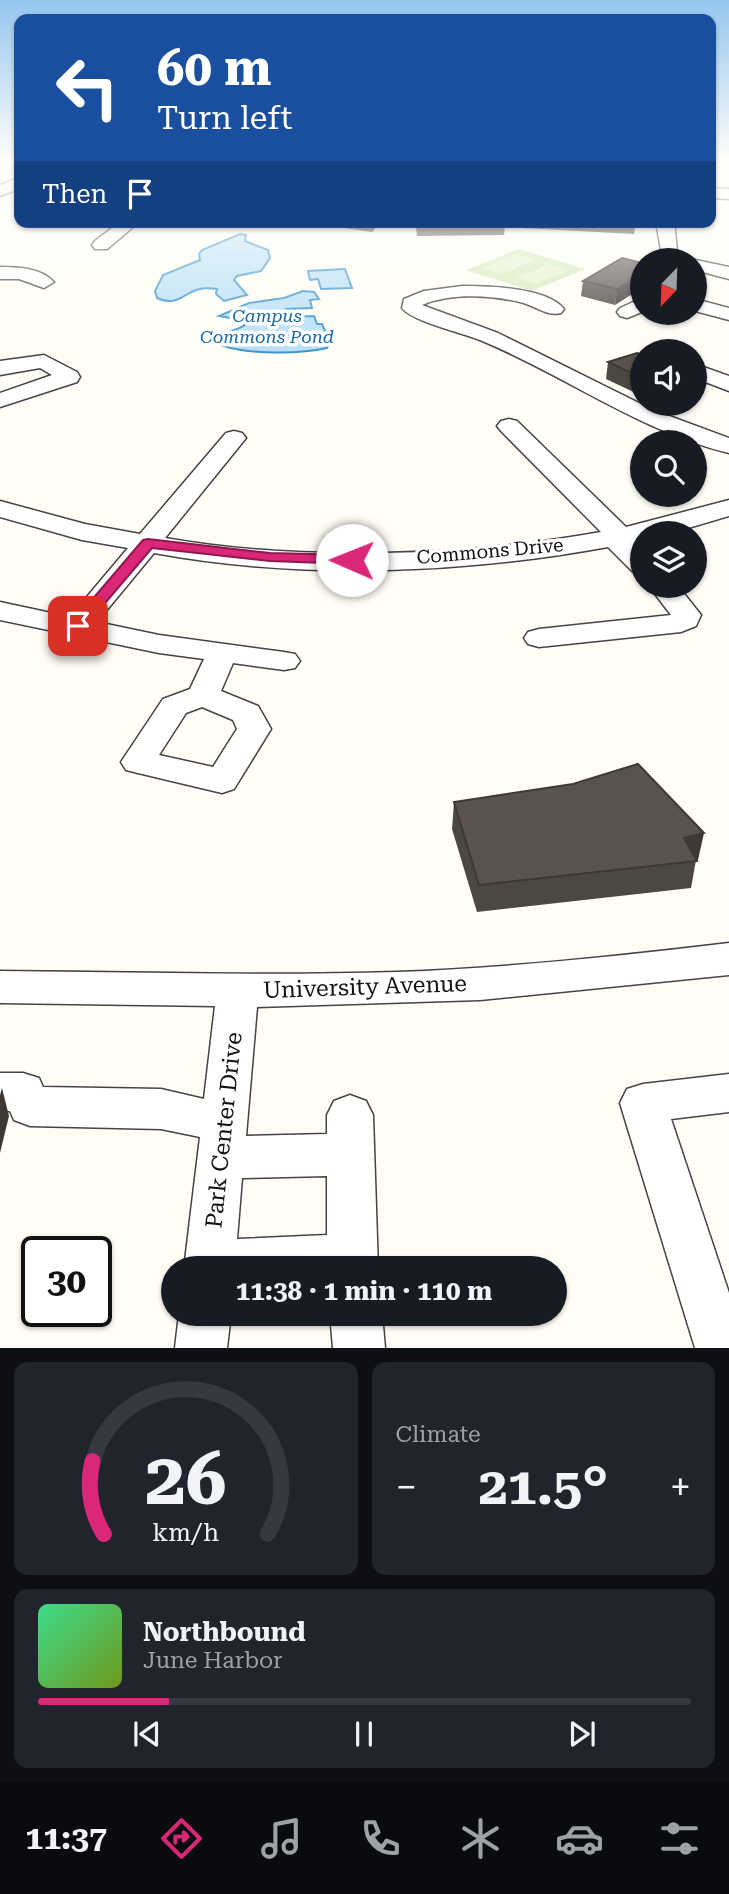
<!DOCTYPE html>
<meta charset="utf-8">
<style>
:root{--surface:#171b24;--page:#20242c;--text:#f1f3f6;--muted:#9ea1a6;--line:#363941;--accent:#db2777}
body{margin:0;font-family:"Roboto Serif",serif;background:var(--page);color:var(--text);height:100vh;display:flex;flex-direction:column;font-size:26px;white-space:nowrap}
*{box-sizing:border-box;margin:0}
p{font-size:23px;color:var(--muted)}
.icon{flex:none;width:38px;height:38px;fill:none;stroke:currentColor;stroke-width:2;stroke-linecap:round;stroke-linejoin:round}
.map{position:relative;height:1348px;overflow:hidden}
.panel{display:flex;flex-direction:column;gap:14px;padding:14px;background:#0d0f14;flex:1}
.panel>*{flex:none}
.banner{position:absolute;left:14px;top:14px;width:702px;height:214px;border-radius:14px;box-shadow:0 2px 5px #0004;background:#1a4fa0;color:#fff;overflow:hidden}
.needle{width:46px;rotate:203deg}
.fabs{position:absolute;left:630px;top:248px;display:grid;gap:14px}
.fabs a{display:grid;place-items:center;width:77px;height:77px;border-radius:50%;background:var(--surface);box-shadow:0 2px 5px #0004;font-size:35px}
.speed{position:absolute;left:21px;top:1236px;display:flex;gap:14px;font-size:35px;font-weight:700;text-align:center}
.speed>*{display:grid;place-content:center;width:91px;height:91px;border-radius:50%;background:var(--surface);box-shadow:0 2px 5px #0004;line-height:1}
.speed .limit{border:4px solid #111;border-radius:10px;background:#fff;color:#111}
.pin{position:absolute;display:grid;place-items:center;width:60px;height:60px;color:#fff;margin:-30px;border-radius:14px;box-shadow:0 4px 10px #0006}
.me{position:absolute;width:77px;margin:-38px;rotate:271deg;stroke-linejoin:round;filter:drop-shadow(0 0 5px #0008)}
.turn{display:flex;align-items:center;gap:24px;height:147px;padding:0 28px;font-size:32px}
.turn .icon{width:91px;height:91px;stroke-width:2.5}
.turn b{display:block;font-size:49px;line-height:60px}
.then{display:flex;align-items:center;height:66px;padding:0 28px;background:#0003;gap:14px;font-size:26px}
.big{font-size:52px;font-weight:700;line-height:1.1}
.panel .tile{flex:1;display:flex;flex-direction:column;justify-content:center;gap:10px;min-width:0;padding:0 24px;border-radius:14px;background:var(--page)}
.panel .dial{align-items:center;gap:0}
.dial svg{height:182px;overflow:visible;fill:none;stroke:var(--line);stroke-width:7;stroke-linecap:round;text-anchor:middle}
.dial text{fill:var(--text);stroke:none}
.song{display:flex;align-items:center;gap:21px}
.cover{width:84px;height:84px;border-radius:10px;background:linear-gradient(135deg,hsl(150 70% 55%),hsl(80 70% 35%))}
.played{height:7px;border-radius:4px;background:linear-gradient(90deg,var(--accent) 20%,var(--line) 20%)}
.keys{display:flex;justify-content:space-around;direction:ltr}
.heat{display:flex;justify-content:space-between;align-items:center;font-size:38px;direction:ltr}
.panel .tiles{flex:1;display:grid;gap:14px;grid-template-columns:1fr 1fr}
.tile:last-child{grid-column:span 2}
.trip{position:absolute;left:161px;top:1256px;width:406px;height:70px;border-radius:35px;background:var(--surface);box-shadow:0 2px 5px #0004;font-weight:700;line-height:70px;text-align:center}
.tab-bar{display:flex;height:112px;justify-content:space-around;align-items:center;background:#090b0e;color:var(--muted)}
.tab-bar .icon{width:49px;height:49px}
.tab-bar .on{color:var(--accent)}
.tab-bar b{font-size:32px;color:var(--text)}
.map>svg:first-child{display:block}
.green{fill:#d5ebbd}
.pitch{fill:#e6f2cf}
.water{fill:#b9e0f7;stroke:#3f96cf;stroke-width:2}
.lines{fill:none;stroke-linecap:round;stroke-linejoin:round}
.minor-casing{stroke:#444;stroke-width:3}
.minor{fill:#fff;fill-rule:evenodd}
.wall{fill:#4d4742}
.shaded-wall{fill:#3f3936}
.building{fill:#5a524d;stroke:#3f3936;stroke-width:2}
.route{fill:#db2777;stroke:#8e194d;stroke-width:2}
.labels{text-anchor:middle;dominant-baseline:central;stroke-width:7;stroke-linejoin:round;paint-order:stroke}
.far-water-label{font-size:18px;font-style:italic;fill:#1768a6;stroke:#fff}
.street-label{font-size:19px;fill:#111;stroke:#fff}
.near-street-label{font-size:23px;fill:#111;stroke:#fff}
</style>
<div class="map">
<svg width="729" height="1348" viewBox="0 0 729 1348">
<rect width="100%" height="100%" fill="#fffdf5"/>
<path class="green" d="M519,249L585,269L532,291L466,270Z"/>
<g class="pitch">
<path d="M516,254L535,260L502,274L483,268Z"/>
<path d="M549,264L569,270L536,284L516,278Z"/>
</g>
<g class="water">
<path d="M240,234L246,235L245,241L268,250L270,258L261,271L237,276L234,280L247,295L224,301L216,294L217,289C184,283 184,310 157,298L155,291L163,275L200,260L199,254L202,250Z"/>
<path d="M345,269L352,288L321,289L318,279L310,280L308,271Z"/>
<path d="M303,291L314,292L319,299L310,300L312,308L286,309L288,317L314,316L317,324H322L330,342L327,348C301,354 232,356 212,340C221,332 234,332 245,325L237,319L219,316L249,303L284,298Z"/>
</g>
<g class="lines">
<g class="minor-casing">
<g id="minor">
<path d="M19,178V189L0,196V185Z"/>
<path d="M710,188L729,189V199L710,198Z"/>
<path d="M120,222H139L107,249H95L92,245L95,241Z"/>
<path d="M656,222H674L677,250L691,259L729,267V279L695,270V261H670L662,256Z"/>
<path d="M0,267C18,267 41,268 54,282L44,288L19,279H0Z"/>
<path d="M462,286C487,286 547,287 564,309L561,313C547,317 534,305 520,302C490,295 451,293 422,305L498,333L653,410L729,438V453C639,431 565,375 480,340C463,333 411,321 402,308L404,299L424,291Z"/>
<path d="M642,298V312L627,318L620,316L617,312L620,308Z"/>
<path d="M695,299L729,308V320L695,311Z"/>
<path d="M44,355L77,372L80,377L77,382L0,407V393L52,375L40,368L0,375V361Z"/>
<path d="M695,364L729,376V391L695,378Z"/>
<path d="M509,419L517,421L626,527L729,500V516L668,534H642V540L634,542L642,550V573L632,571L608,547C461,574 302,580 154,553L97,622L159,635L284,652L295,654L300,661L295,668L284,670L233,663L221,691L258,706L271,729L234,789L222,793L138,773L126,770L121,762L163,699L190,689L204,659L159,653L0,620V602L70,617L128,548L82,540L0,517V501L85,524L140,534L226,433L234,431L242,433L246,438L165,538C300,562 467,556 601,532L501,431L497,426L501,421ZM202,707L233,720L237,729L213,767L159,755L186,713Z"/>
<path d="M649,586H678L701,615L696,626L681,632L539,647L528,644L524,638L528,632L539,629L671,615Z"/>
<path d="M729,943V975L480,1000L257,1007L246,1136L327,1134V1115L334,1101L350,1095L366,1101L373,1115L378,1269H184L200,1137L161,1129L30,1126L14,1120L10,1111H0V1073H23L39,1078L43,1087L161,1089L204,1099L215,1006L0,1003V971C132,972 265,976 397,972C508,968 619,956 729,943ZM327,1176V1235L237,1239L242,1178Z"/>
<path d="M729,1074V1112L671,1119L729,1293V1348H695L620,1103L627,1089L643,1084Z"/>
<path d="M179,1314H231L227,1348H175Z"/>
<path d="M330,1314H382L385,1348H333Z"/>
</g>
</g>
<use href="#minor" class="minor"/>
</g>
<g class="wall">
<path d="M330,222H636L634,234L505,227L504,235L417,236L416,228L378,225L372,232L330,226Z"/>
<path d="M622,258L615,305L581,296L583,281Z"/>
<path d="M642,355V396L606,379L608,362Z"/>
<path d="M454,802L698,860H696L691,888L477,912L452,829Z"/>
</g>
<g class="shaded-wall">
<path d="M372,222H378V225L372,232Z"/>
<path d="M642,274V288L615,305L617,289Z"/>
<path d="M704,833L698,860L692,861L684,838Z"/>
<path d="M2,1088L9,1116L0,1153V1095Z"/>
</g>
<g class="building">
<path d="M417,222H504L505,223L417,224Z"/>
<path d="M622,258L642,263V274L617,289L583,281Z"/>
<path d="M637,353L642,355V378L608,362Z"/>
<path d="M638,764L704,833L684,838L697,861L479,885L454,802L573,784Z"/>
</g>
<linearGradient id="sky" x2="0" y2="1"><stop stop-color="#95c6ee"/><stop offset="0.46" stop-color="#fffefa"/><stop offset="1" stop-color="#fffefa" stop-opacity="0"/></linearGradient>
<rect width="729" height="349" fill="url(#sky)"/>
<path class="route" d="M148,539L270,553L352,555L359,560L352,564L270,561L152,548L83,629H72L70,626L72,623L143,540Z"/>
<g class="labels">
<g class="far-water-label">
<text x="267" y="315">Campus<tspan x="267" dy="21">Commons Pond</tspan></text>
</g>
<g class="street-label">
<text transform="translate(490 551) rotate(-5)">Commons Drive</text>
</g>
<g class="near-street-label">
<text transform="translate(365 987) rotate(-2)">University Avenue</text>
<text transform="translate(224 1130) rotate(-84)">Park Center Drive</text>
</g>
</g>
</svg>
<div class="fabs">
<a><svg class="needle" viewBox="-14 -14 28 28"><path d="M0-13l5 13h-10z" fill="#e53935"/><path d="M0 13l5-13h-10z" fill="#9ea1a6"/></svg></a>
<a><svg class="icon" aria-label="sound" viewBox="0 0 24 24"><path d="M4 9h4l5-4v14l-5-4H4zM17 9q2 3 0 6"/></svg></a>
<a><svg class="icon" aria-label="search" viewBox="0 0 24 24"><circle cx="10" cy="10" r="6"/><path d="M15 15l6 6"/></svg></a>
<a><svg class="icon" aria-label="layers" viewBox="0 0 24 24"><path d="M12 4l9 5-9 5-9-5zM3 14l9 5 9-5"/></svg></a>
</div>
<div class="speed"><div class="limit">30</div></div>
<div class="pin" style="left:78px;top:626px;background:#d93025"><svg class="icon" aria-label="arrive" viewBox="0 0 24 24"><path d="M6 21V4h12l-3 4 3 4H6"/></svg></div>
<svg class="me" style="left:352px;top:560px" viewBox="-20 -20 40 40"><circle r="19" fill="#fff"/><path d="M0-13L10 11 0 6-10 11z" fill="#db2777"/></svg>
<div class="trip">11:38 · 1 min · 110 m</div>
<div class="banner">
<div class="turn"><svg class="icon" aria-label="left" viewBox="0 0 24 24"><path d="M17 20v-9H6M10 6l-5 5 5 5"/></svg><div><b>60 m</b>Turn left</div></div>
<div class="then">Then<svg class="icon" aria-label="arrive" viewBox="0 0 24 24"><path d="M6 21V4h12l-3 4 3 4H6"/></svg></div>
</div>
</div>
<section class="panel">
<div class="tiles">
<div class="tile dial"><svg viewBox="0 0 100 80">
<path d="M14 69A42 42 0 1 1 86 69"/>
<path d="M14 69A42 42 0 0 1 9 37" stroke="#db2777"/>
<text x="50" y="56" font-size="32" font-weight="700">26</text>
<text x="50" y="72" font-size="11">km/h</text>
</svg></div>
<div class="tile"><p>Climate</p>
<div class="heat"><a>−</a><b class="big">21.5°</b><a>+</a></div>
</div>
<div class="tile">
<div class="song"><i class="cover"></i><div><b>Northbound</b><p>June Harbor</p></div></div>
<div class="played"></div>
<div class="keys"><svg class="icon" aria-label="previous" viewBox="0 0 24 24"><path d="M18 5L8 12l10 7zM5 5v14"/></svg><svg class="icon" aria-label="pause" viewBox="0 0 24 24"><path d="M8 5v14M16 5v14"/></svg><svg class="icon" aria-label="next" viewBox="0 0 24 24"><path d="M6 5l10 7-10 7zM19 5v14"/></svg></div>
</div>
</div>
</section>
<nav class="tab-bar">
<b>11:37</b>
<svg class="icon on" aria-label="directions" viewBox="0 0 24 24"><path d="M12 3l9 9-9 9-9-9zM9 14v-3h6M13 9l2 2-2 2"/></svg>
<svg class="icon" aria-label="music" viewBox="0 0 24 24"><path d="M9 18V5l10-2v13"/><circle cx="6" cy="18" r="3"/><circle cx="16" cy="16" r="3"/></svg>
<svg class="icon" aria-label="phone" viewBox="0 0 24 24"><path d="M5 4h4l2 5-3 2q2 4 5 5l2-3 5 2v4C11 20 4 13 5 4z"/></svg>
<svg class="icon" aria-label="climate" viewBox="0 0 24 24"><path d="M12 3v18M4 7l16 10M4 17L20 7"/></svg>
<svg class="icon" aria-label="car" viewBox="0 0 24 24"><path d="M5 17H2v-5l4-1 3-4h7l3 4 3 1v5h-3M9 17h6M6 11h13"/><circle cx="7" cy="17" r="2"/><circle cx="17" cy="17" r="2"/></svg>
<svg class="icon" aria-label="filters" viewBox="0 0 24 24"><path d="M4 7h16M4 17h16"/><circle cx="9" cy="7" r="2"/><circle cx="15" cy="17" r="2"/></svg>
</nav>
